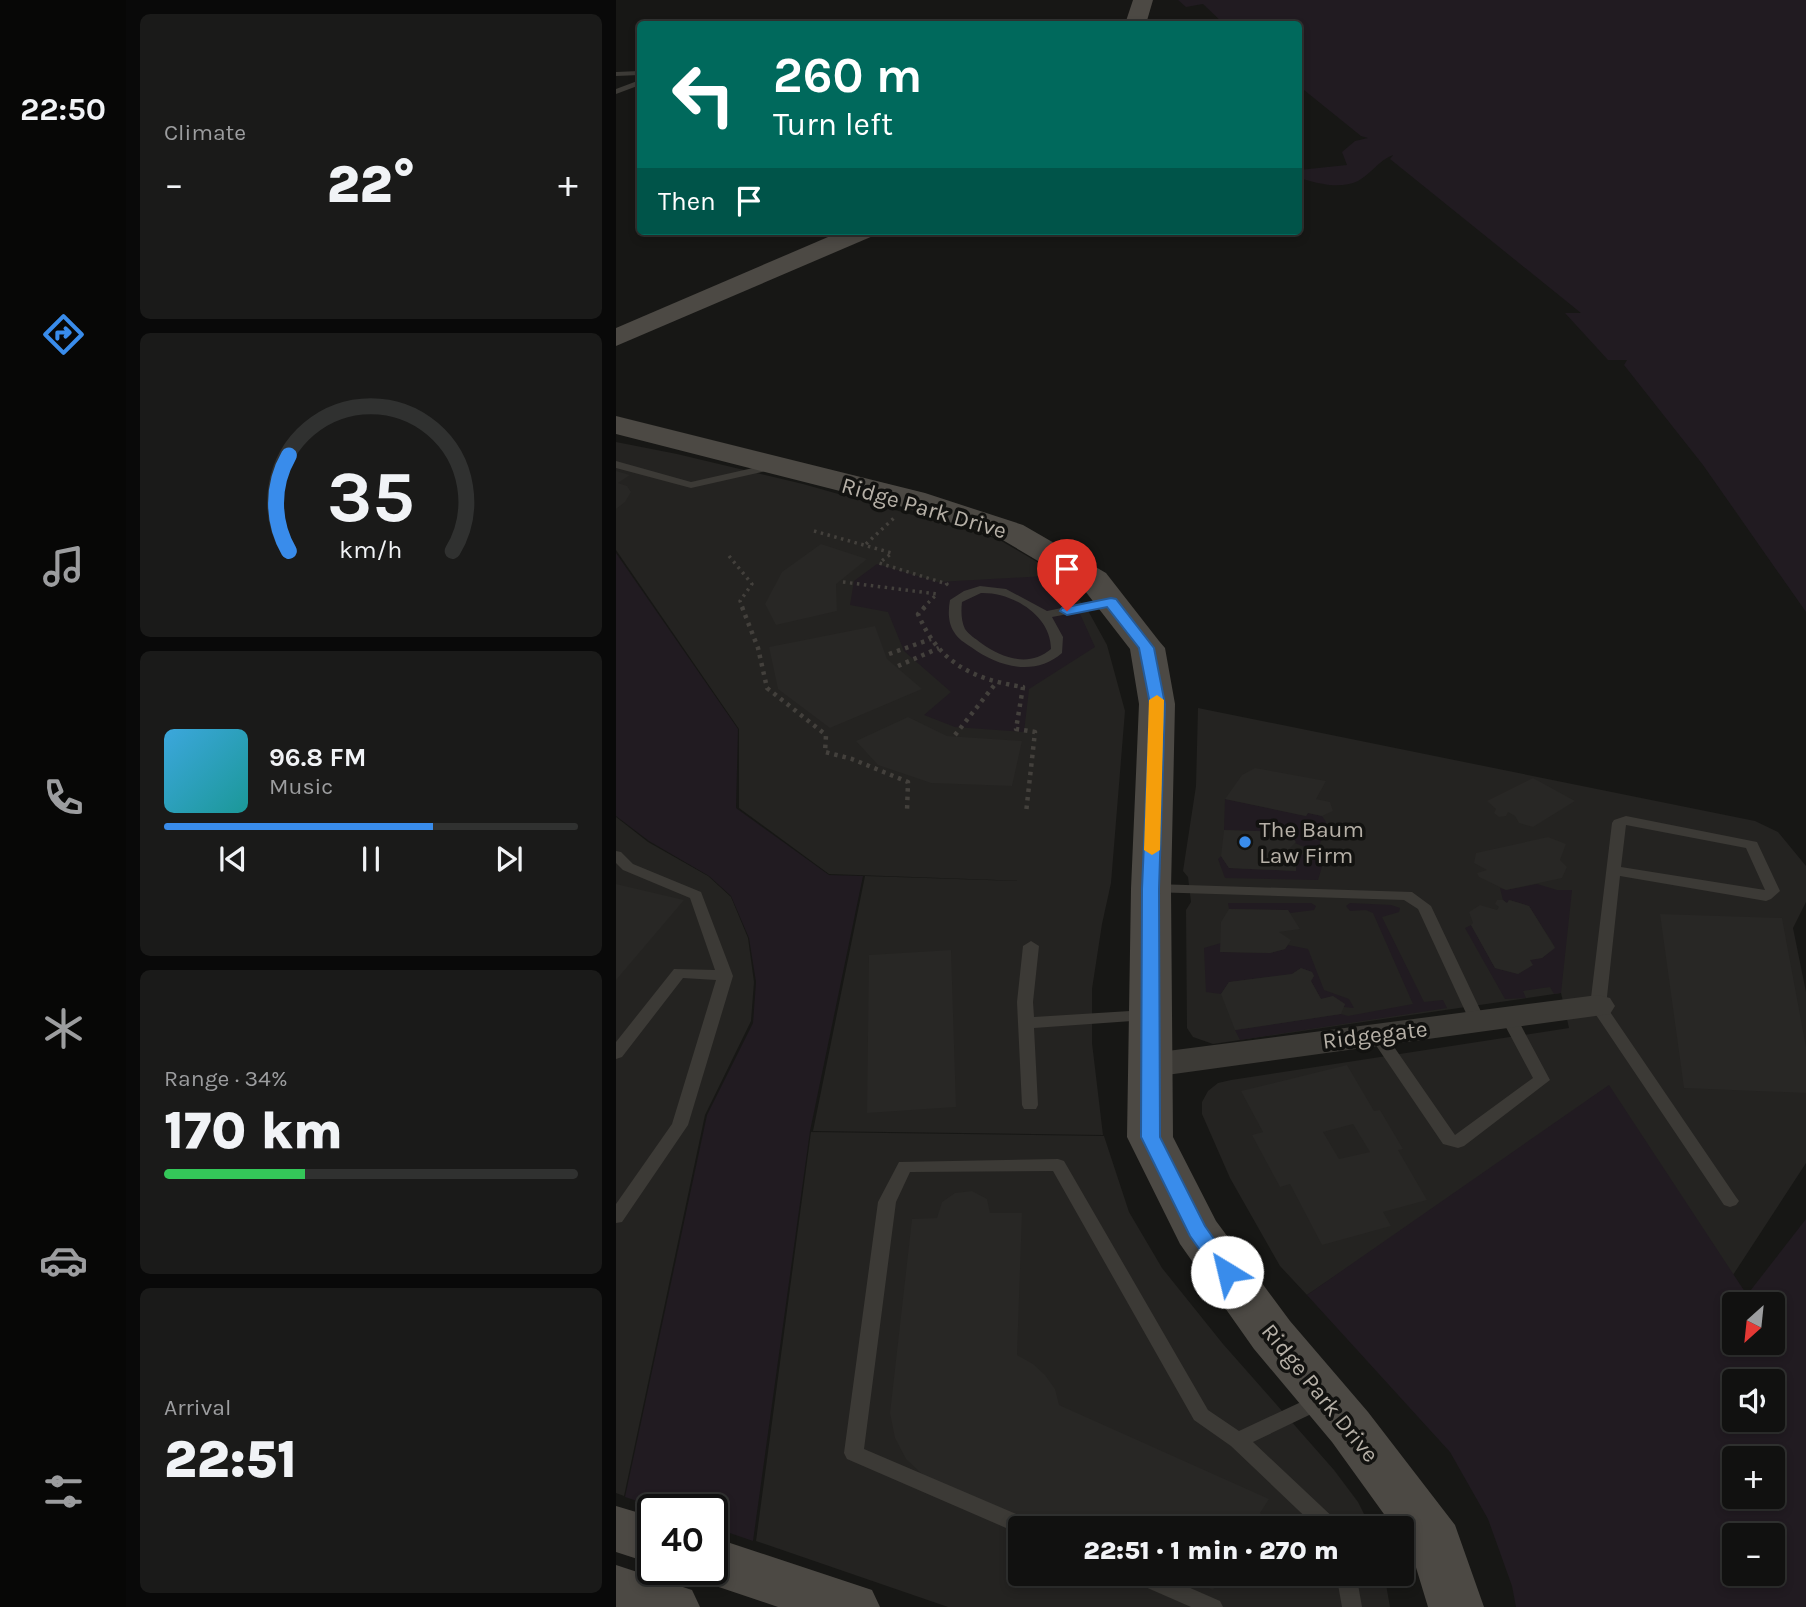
<!DOCTYPE html>
<meta charset="utf-8">
<style>
:root{--surface:#111110;--page:#1a1a19;--text:#f1f3f6;--muted:#9c9d9f;--line:#303130;--accent:#398ceb}
body{margin:0;font-family:Karla,sans-serif;background:var(--page);color:var(--text);height:100vh;display:flex;flex-direction:column;font-size:26px;white-space:nowrap}
*{box-sizing:border-box;margin:0}
p{font-size:23px;color:var(--muted)}
.icon{flex:none;width:38px;height:38px;fill:none;stroke:currentColor;stroke-width:2;stroke-linecap:round;stroke-linejoin:round}
.map{position:relative;flex:1;overflow:hidden}
.drawer{display:flex;flex-direction:column;gap:14px;padding:14px;background:#090909;width:490px}
.drawer>*{flex:none}
.hud{position:absolute;left:21px;top:21px;width:665px;height:214px;border-radius:7px;box-shadow:0 4px 10px #0003,0 0 0 2px var(--line);background:#00695c;color:#fff;overflow:hidden}
.needle{width:46px;rotate:207deg}
.tools{position:absolute;left:1106px;top:1292px;display:grid;gap:14px}
.tools a{display:grid;place-items:center;width:63px;height:63px;border-radius:7px;background:var(--surface);box-shadow:0 4px 10px #0003,0 0 0 2px var(--line);font-size:35px}
.speed{position:absolute;left:21px;top:1494px;display:flex;gap:14px;font-size:35px;font-weight:700;text-align:center}
.speed>*{display:grid;place-content:center;width:91px;height:91px;border-radius:50%;background:var(--surface);box-shadow:0 4px 10px #0003,0 0 0 2px var(--line);line-height:1}
.speed .limit{border:4px solid #111;border-radius:10px;background:#fff;color:#111}
.pin{position:absolute;display:grid;place-items:center;width:60px;height:60px;color:#fff;margin:-72px -30px;border-radius:50% 50% 50% 0;rotate:-45deg;box-shadow:0 0 7px #0007}
.pin .icon{rotate:45deg}
.me{position:absolute;width:77px;margin:-38px;rotate:324deg;stroke-linejoin:round;filter:drop-shadow(0 0 5px #0008)}
.turn{display:flex;align-items:center;gap:24px;height:147px;padding:0 21px;font-size:32px}
.turn .icon{width:91px;height:91px;stroke-width:2.5}
.turn b{display:block;font-size:49px;line-height:60px}
.then{display:flex;align-items:center;height:66px;padding:0 21px;background:#0003;gap:14px;font-size:26px}
.big{font-size:52px;font-weight:800;line-height:1.1}
.drawer .widget{flex:1;display:flex;flex-direction:column;justify-content:center;gap:10px;min-width:0;padding:0 24px;border-radius:10px;background:var(--page)}
.drawer .dial{align-items:center;gap:0}
.dial svg{height:182px;overflow:visible;fill:none;stroke:var(--line);stroke-width:7;stroke-linecap:round;text-anchor:middle}
.dial text{fill:var(--text);stroke:none}
.song{display:flex;align-items:center;gap:21px}
.cover{width:84px;height:84px;border-radius:10px;background:linear-gradient(135deg,hsl(200 70% 55%),hsl(180 70% 35%))}
.played{height:7px;border-radius:4px;background:linear-gradient(90deg,var(--accent) 65%,var(--line) 65%)}
.keys{display:flex;justify-content:space-around;direction:ltr}
.heat{display:flex;justify-content:space-between;align-items:center;font-size:38px;direction:ltr}
.charge{height:10px;border-radius:5px;background:linear-gradient(90deg,#34c759 34%,var(--line) 0)}
.trip{position:absolute;left:392px;top:1516px;width:406px;height:70px;border-radius:7px;background:var(--surface);box-shadow:0 4px 10px #0003,0 0 0 2px var(--line);font-weight:800;line-height:70px;text-align:center}
main{display:flex;flex:1;min-height:0}
.menu{display:flex;flex-direction:column;width:126px;justify-content:space-around;align-items:center;background:#070706;color:var(--muted)}
.menu .icon{width:49px;height:49px}
.menu .selected{color:var(--accent)}
.menu b{font-size:32px;color:var(--text)}
.map>svg:first-child{display:block}
.built{fill:#242321}
.green{fill:#211b21;fill-rule:evenodd}
.building{fill:#282725;fill-rule:evenodd}
.lines{fill:none;stroke-linecap:round;stroke-linejoin:round}
.path-far1{stroke:#43403c;stroke-width:3.5;stroke-dasharray:2.5 4.5;stroke-linecap:butt}
.path{stroke:#43403c;stroke-width:4.5;stroke-dasharray:3.5 5;stroke-linecap:butt}
.lane{fill:#3c3a36;fill-rule:evenodd}
.street{fill:#3c3a36;fill-rule:evenodd}
.secondary{fill:#4c4944;fill-rule:evenodd}
.route{fill:#398ceb;stroke:#255b99;stroke-width:2}
.slow{fill:#f59e0b}
.poi-dot{fill:#398ceb;stroke:#121210;stroke-width:2.5}
.labels{text-anchor:middle;dominant-baseline:central;stroke-width:7;stroke-linejoin:round;paint-order:stroke}
.street-label{font-size:23px;fill:#b6b0a7;stroke:#121210}
.poi-label{font-size:23px;fill:#b6b0a7;stroke:#121210;text-anchor:start}
</style>
<main>
<nav class="menu">
<b>22:50</b>
<svg class="icon selected" aria-label="directions" viewBox="0 0 24 24"><path d="M12 3l9 9-9 9-9-9zM9 14v-3h6M13 9l2 2-2 2"/></svg>
<svg class="icon" aria-label="music" viewBox="0 0 24 24"><path d="M9 18V5l10-2v13"/><circle cx="6" cy="18" r="3"/><circle cx="16" cy="16" r="3"/></svg>
<svg class="icon" aria-label="phone" viewBox="0 0 24 24"><path d="M5 4h4l2 5-3 2q2 4 5 5l2-3 5 2v4C11 20 4 13 5 4z"/></svg>
<svg class="icon" aria-label="climate" viewBox="0 0 24 24"><path d="M12 3v18M4 7l16 10M4 17L20 7"/></svg>
<svg class="icon" aria-label="car" viewBox="0 0 24 24"><path d="M5 17H2v-5l4-1 3-4h7l3 4 3 1v5h-3M9 17h6M6 11h13"/><circle cx="7" cy="17" r="2"/><circle cx="17" cy="17" r="2"/></svg>
<svg class="icon" aria-label="filters" viewBox="0 0 24 24"><path d="M4 7h16M4 17h16"/><circle cx="9" cy="7" r="2"/><circle cx="15" cy="17" r="2"/></svg>
</nav>
<section class="drawer">
<div class="widget"><p>Climate</p>
<div class="heat"><a>−</a><b class="big">22°</b><a>+</a></div>
</div>
<div class="widget dial"><svg viewBox="0 0 100 80">
<path d="M14 69A42 42 0 1 1 86 69"/>
<path d="M14 69A42 42 0 0 1 14 27" stroke="#398ceb"/>
<text x="50" y="56" font-size="32" font-weight="700">35</text>
<text x="50" y="72" font-size="11">km/h</text>
</svg></div>
<div class="widget">
<div class="song"><i class="cover"></i><div><b>96.8 FM</b><p>Music</p></div></div>
<div class="played"></div>
<div class="keys"><svg class="icon" aria-label="previous" viewBox="0 0 24 24"><path d="M18 5L8 12l10 7zM5 5v14"/></svg><svg class="icon" aria-label="pause" viewBox="0 0 24 24"><path d="M8 5v14M16 5v14"/></svg><svg class="icon" aria-label="next" viewBox="0 0 24 24"><path d="M6 5l10 7-10 7zM19 5v14"/></svg></div>
</div>
<div class="widget"><p>Range · 34%</p><b class="big">170 km</b><div class="charge"></div></div>
<div class="widget"><p>Arrival</p><b class="big">22:51</b></div>
</section>
<div class="map">
<svg width="1190" height="1607" viewBox="0 0 1190 1607">
<rect width="100%" height="100%" fill="#171715"/>
<g class="built">
<path d="M0,442L61,454L187,484L382,539L428,566L470,607L491,645L509,711L495,883L486,924L476,989V1043L487,1135L197,1131L249,876L467,883L213,874L123,808V729L0,550Z"/>
<path d="M582,708L1139,821L1162,832L1190,866V902L1177,928L1190,992V1163L1117,1275L740,1262L691,1295L664,1266L614,1178L586,1114V1102L592,1091L602,1083L615,1080L953,1028L945,993L597,1044L577,1037L571,1028L570,910L575,902L572,877L567,871L580,786Z"/>
<path d="M0,817L32,842L92,876L115,897L132,938L138,982L135,1021L89,1115L8,1496L0,1493Z"/>
<path d="M195,1132L488,1136L513,1212L546,1268L607,1344L718,1470L742,1502L755,1528H404V1573H768L774,1607H332L140,1541Z"/>
</g>
<g class="green">
<path d="M562,0H1190V612L1087,465L1008,365L1011,360H992L949,313H965L774,159L777,155C762,161 755,174 742,181C723,190 701,183 683,178V170L731,165L726,152L739,141L752,138L745,136L683,86L682,24H608L587,4L570,7Z"/>
<path d="M0,553L122,729L120,808L213,875L247,876L194,1131L137,1541L96,1527V1510H48L9,1497L91,1115L137,1023L140,982L133,938L115,896L93,876L33,841L0,816Z"/>
<path d="M261,564L322,582L430,576L460,605L479,647L413,689L408,732L339,727L308,715L335,692L288,651L272,612L234,605L238,581Z"/>
<path d="M609,799L689,816L692,813L706,816L710,822L703,848L693,849L653,832L608,830Z"/>
<path d="M681,853L707,863L702,880L609,878L602,859L605,856L613,868L680,871Z"/>
<path d="M921,884L941,890H956L945,993L938,994L934,987L907,991L910,998L889,999L849,928L855,925L879,968L902,974L916,965L914,960L926,958L939,947L913,906L894,900L891,903L887,900L884,888L890,890Z"/>
<path d="M612,903H695L700,906L698,910L674,913L672,910L613,909Z"/>
<path d="M734,903L775,905L784,908L783,912L766,917L808,1002L827,1000L831,1008L624,1040L619,1030L725,1014L732,1016L797,1004L757,913L750,910L734,911L730,906Z"/>
<path d="M605,943V952L654,953L669,949L672,945L692,949L708,990L733,999L738,1008L728,1007L729,1004L717,996L705,999L695,981L698,976L696,972L685,968L676,974L613,982L605,994L590,992L588,948Z"/>
<path d="M993,1085L1131,1295L1190,1219V1607H900L896,1586L872,1519L834,1452L691,1295ZM1118,1304H1157V1342H1118ZM1118,1381H1157V1419H1118ZM1118,1458H1157V1496H1118ZM1118,1535H1157V1573H1118Z"/>
</g>
<g class="building">
<path d="M0,471L14,475L2,483L11,486L15,492L9,502L0,509Z"/>
<path d="M205,544L251,559L220,584L221,611L160,625L149,604L166,572Z"/>
<path d="M259,626L271,659L306,689L214,728L162,689L153,647Z"/>
<path d="M292,717L331,736L406,741L396,786L315,783L262,765L240,741Z"/>
<path d="M639,768L710,781L700,799L714,802L717,811L706,816L692,813L690,816L609,799L626,775Z"/>
<path d="M917,778L959,801L917,827L903,823L899,816L892,812L890,816L883,817L878,813L880,809L871,801Z"/>
<path d="M608,830L671,832L680,842L671,851L681,853L680,871L613,868L605,856Z"/>
<path d="M932,837L950,844L944,860L951,867L946,878L890,890L863,877L861,873L871,870L858,863L860,853Z"/>
<path d="M0,884L68,900L0,980Z"/>
<path d="M881,900H887L891,903L893,900L913,906L939,948L926,958L914,960L917,965L902,974L879,968L855,925L857,923L853,912L864,905L881,910L883,907L879,904Z"/>
<path d="M613,909L672,910L684,929L663,932L675,940L669,949L654,953L604,952L605,922Z"/>
<path d="M1044,914L1166,918L1190,1047V1093L1068,1088Z"/>
<path d="M335,950L340,1107L251,1113L253,955Z"/>
<path d="M685,968L696,972L698,976L695,981L705,999L717,996L729,1004L725,1014L619,1030L605,994L613,982L676,974Z"/>
<path d="M731,1065L758,1111L764,1110L787,1149L782,1150L811,1200L767,1212L775,1226L706,1245L674,1184L664,1187L636,1135L647,1132L625,1091ZM737,1124L754,1152L723,1159L707,1132Z"/>
<path d="M356,1191L371,1199L374,1213H406L401,1355L417,1364L429,1375L439,1389L443,1405L653,1499L644,1513L655,1521L659,1528H434L309,1477L290,1459L279,1438L274,1413L296,1219L321,1218L326,1202L339,1193Z"/>
<path d="M554,1573H607L597,1590Z"/>
</g>
<g class="lines">
<g class="path-far1">
<path d="M198,531L276,553L263,563L331,584L329,586"/>
<path d="M250,544L279,517"/>
<path d="M113,556L136,584L124,601L127,608"/>
<path d="M227,582L321,594L307,608"/>
</g>
<g class="path">
<path d="M126,607L142,648L151,688L210,735L209,752L236,759L292,782L291,811"/>
<path d="M309,607L302,614C323,663 356,679 407,687L400,729L419,732L410,813"/>
<path d="M273,654L315,639"/>
<path d="M282,666L323,648"/>
<path d="M339,735L380,683"/>
</g>
<g class="lane">
<path d="M23,71L24,75L0,76V72Z"/>
<path d="M24,80V85L0,94V89Z"/>
<path d="M0,461L75,482L159,463L165,466L163,468L75,488L0,468Z"/>
<path d="M364,586L390,589L431,611L495,598L501,602L495,606L436,617L447,637L446,653C419,677 382,667 355,647C349,643 342,639 338,632C332,623 332,611 334,600L348,591ZM365,593C396,592 435,615 435,649C413,668 386,658 365,643C360,639 352,634 349,629C345,621 345,610 346,602Z"/>
<path d="M1010,816L1141,842L1164,891L1155,899L1150,901L1004,876L990,1006L1120,1197L1123,1201L1120,1205L1114,1207L1108,1205L974,1006L996,823L998,820ZM1010,825L1130,848L1149,890L1005,867Z"/>
<path d="M0,851L5,852L17,864L85,892L117,976L72,1125L6,1222L0,1223V1204L56,1124L100,980L67,978L6,1057L0,1059V1042L58,969L99,970L74,898L7,870L0,863Z"/>
<path d="M539,884L796,892L815,906L870,1022L868,1026H856L802,909L788,900L534,892L532,889L534,886Z"/>
<path d="M415,941L423,946L417,1002L418,1017L530,1010L536,1011L538,1015L536,1019L530,1020L418,1028L422,1105L420,1109H408L406,1105L401,1002L407,946Z"/>
<path d="M893,1013L899,1014L901,1018L934,1080L848,1146L842,1148L827,1144L753,1035L755,1031H767L839,1135L917,1078L885,1018L887,1014Z"/>
<path d="M442,1159L448,1161L592,1410L623,1431L698,1396L705,1393L712,1396L714,1401L712,1406L637,1442L722,1522L725,1528H701L615,1446L578,1420L437,1171L294,1172L280,1202L248,1449L419,1522L422,1528H404V1534L231,1459L228,1453L262,1202L283,1162Z"/>
<path d="M508,1573H540L604,1601L607,1607H575L511,1579Z"/>
<path d="M720,1573H740L746,1607H726Z"/>
</g>
<path class="street" d="M982,995L994,998L999,1006L994,1014L536,1077L524,1073L519,1065L524,1057L536,1053Z"/>
<g class="secondary">
<path d="M517,0H537L530,24H509Z"/>
<path d="M226,231H261L257,236L0,346V328Z"/>
<path d="M0,416L309,493L407,525L490,573L543,641L549,648L559,704L555,889L557,1137L600,1221L674,1321L752,1412L839,1525L868,1607H812L795,1551L786,1538V1528H778L716,1442L638,1349L564,1244L511,1137L515,889L523,704L514,649L466,587L385,539L287,507L0,434Z"/>
<path d="M0,1506L37,1517V1564L0,1552Z"/>
<path d="M96,1537L256,1590L264,1607H162L76,1578L73,1570H96Z"/>
<path d="M0,1565L76,1590L84,1607H0Z"/>
</g>
</g>
<path class="route" d="M495,598L500,599L538,648L549,704L543,889L544,1137L589,1226L621,1272L618,1278L611,1280L604,1278L574,1236L525,1137L526,889L534,704L523,648L491,607L451,615L444,611L446,608Z"/>
<path class="slow" d="M541,695L548,700L544,850L536,855L528,850L533,700Z"/>
<circle class="poi-dot" cx="629" cy="842" r="7"/>
<g class="labels">
<g class="street-label">
<text transform="translate(308 508) rotate(16)">Ridge Park Drive</text>
<text transform="translate(759 1035) rotate(-7)">Ridgegate</text>
<text transform="translate(704 1393) rotate(51)">Ridge Park Drive</text>
</g>
<g class="poi-label">
<text x="643" y="829">The Baum<tspan x="643" dy="26">Law Firm</tspan></text>
</g>
</g>
</svg>
<div class="tools">
<a><svg class="needle" viewBox="-14 -14 28 28"><path d="M0-13l5 13h-10z" fill="#e53935"/><path d="M0 13l5-13h-10z" fill="#9c9d9f"/></svg></a>
<a><svg class="icon" aria-label="sound" viewBox="0 0 24 24"><path d="M4 9h4l5-4v14l-5-4H4zM17 9q2 3 0 6"/></svg></a>
<a>+</a>
<a>−</a>
</div>
<div class="speed"><div class="limit">40</div></div>
<div class="pin" style="left:451px;top:611px;background:#d93025"><svg class="icon" aria-label="arrive" viewBox="0 0 24 24"><path d="M6 21V4h12l-3 4 3 4H6"/></svg></div>
<svg class="me" style="left:611px;top:1272px" viewBox="-20 -20 40 40"><circle r="19" fill="#fff"/><path d="M0-13L10 11 0 6-10 11z" fill="#398ceb"/></svg>
<div class="trip">22:51 · 1 min · 270 m</div>
<div class="hud">
<div class="turn"><svg class="icon" aria-label="left" viewBox="0 0 24 24"><path d="M17 20v-9H6M10 6l-5 5 5 5"/></svg><div><b>260 m</b>Turn left</div></div>
<div class="then">Then<svg class="icon" aria-label="arrive" viewBox="0 0 24 24"><path d="M6 21V4h12l-3 4 3 4H6"/></svg></div>
</div>
</div>
</main>
